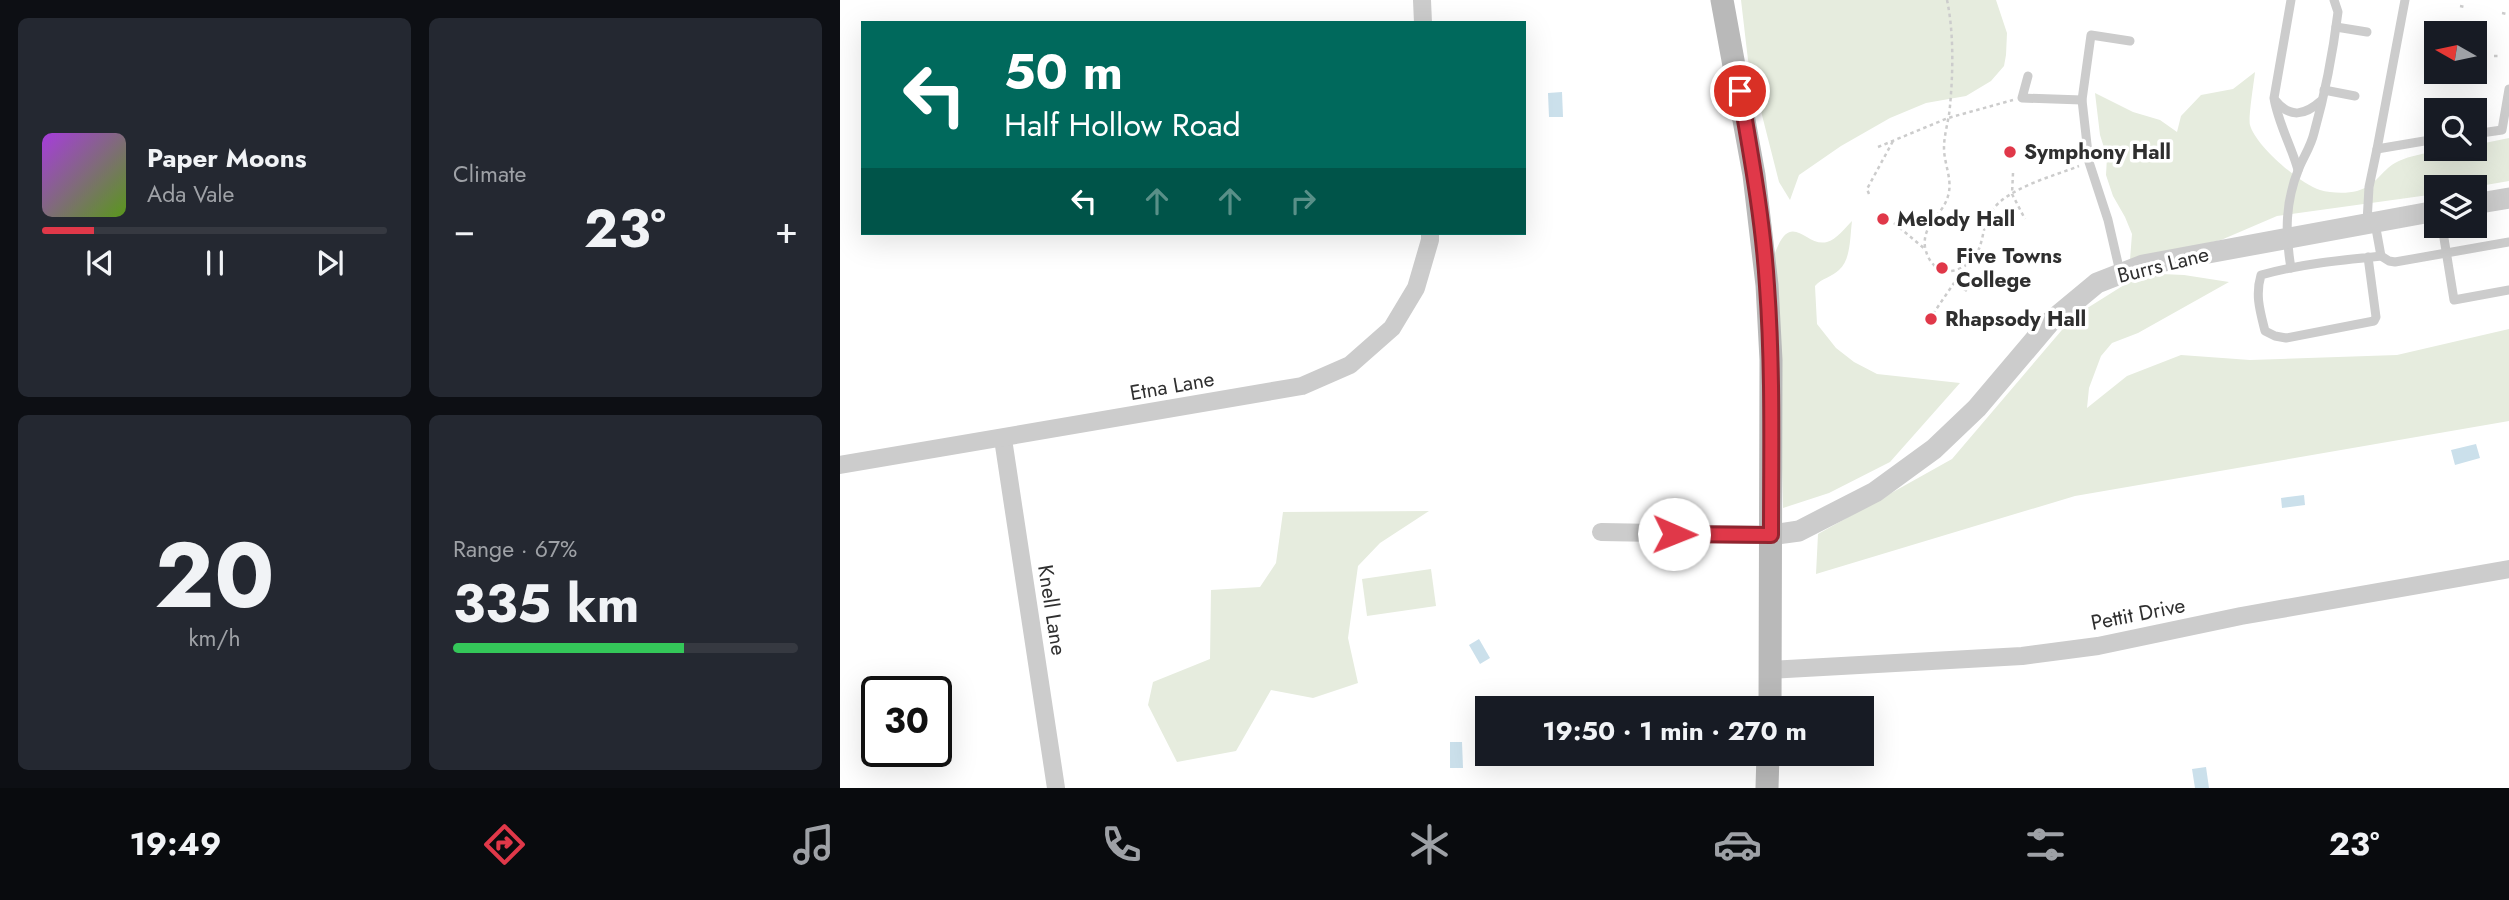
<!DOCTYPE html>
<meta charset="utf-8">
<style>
:root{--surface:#171b24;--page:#242831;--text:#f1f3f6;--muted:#9ea1a6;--line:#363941;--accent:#e03849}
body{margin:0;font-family:Jost,sans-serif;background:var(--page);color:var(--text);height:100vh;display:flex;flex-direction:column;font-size:26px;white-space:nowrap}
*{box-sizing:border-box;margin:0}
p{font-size:23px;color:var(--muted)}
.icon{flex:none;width:38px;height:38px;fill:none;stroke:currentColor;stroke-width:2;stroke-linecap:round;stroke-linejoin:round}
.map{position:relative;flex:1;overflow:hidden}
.details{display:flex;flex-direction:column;gap:18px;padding:18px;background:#0d0f14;width:840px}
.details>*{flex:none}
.hud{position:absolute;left:21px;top:21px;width:665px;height:214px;border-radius:0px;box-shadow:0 7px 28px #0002;background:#00695c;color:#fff;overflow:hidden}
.needle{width:46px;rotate:279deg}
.tools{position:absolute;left:1584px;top:21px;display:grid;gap:14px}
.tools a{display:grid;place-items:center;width:63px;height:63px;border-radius:0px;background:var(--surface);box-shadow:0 7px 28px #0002;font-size:35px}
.speed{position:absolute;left:21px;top:676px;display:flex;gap:14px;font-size:35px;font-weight:700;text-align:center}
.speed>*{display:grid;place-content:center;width:91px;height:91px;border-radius:50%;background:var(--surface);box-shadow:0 7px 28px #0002;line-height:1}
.speed .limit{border:4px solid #111;border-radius:10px;background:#fff;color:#111}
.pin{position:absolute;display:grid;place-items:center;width:60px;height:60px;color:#fff;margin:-30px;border:4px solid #fff;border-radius:50%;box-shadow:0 2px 7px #0007}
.me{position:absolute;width:77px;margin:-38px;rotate:91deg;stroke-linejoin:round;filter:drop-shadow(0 0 5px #0008)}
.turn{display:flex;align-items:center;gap:24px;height:147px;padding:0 28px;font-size:32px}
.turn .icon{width:91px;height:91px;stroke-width:2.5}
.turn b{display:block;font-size:49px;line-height:60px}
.lanes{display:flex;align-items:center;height:66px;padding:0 28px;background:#0003;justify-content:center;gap:35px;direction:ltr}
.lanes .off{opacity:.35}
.big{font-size:52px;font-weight:700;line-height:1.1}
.details .widget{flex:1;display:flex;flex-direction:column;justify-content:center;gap:10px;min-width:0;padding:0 24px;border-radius:10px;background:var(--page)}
.details .dial{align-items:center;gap:0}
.dial b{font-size:91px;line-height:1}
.song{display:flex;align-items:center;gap:21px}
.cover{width:84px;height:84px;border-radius:10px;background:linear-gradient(135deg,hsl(280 70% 55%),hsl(90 70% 35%))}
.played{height:7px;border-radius:4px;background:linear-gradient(90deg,var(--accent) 15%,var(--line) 15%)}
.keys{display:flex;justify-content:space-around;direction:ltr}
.heat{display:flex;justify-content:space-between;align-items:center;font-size:38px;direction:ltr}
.charge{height:10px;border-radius:5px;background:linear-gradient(90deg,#34c759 67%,var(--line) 0)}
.details .tiles{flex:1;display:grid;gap:18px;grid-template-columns:repeat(2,1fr)}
.trip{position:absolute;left:635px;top:696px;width:399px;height:70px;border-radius:0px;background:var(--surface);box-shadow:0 7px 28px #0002;font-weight:700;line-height:70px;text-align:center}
.dock{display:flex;height:112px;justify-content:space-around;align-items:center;background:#090b0e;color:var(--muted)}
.dock .icon{width:49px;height:49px}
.dock .current{color:var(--accent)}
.dock b{font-size:32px;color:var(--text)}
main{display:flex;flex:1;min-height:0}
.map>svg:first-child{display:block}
.green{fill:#e6ecde}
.water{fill:#cbe0eb}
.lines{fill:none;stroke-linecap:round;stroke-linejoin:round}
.path{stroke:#ccc;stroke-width:2.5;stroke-dasharray:3.5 3.5;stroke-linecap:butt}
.service{stroke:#ccc;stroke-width:9}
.minor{stroke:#ccc;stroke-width:18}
.tertiary{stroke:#ccc;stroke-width:21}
.secondary{stroke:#b9b9b9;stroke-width:23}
.route-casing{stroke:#92242f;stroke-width:18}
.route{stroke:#e03849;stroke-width:12}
.poi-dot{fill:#e03849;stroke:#fff;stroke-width:2.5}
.labels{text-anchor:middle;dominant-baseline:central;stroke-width:7;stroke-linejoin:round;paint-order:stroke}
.poi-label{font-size:21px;font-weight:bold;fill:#2f2f2f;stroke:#fff;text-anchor:start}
.street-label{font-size:21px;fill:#2f2f2f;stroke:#fff}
</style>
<main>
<section class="details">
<div class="tiles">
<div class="widget">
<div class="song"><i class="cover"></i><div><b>Paper Moons</b><p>Ada Vale</p></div></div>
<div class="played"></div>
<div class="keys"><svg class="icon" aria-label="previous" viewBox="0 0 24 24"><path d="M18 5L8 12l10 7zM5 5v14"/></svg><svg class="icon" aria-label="pause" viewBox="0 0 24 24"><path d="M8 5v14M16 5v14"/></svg><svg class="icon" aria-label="next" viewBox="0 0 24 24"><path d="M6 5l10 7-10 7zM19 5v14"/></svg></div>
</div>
<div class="widget"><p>Climate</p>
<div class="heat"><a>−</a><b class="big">23°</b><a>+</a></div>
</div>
<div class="widget dial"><b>20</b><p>km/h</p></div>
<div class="widget"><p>Range · 67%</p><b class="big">335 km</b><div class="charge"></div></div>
</div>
</section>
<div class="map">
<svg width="1669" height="788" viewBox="0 0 1669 788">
<rect width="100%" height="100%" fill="#fff"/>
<g class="green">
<path d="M901,0H1156L1167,33L1166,55L1164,66L1151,81L1126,96L1086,103L1050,118L1001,146L959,175L950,200L939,182L908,60Z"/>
<path d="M1415,72C1414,82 1408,118 1410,125C1415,145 1460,184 1480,190C1490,193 1506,194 1517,191C1537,185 1541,171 1555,163C1575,152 1612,149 1634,149L1635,145L1669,138V181L1634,187H1596V194L1437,216L1381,240L1290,260L1292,234L1285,217L1273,196L1266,175L1267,157L1260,135L1255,93L1293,112L1320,120L1337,132L1341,116L1361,95L1393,89Z"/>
<path d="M1012,221C1010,236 1011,260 999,270C992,277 982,278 975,286L977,324L996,348L1014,362L1037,374L1120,383L1050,462L989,493L943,508L940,389L933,259C950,205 965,248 987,242C996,240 1006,227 1012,221Z"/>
<path d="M1321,274L1344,275L1389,282L1298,333L1272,343L1261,356L1249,388L1247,408L1287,376L1341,355L1410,360L1557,355L1669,329V421L1235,496L976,574L978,534L1112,459L1233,317L1292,280Z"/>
<path d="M589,511L540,543L518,566L508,638L518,683L473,698L431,690L396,751L337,762L308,705L313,682L370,659L371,590L420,587L436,563L443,512Z"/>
<path d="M591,569L596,606L527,616L522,579Z"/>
</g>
<g class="water">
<path d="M722,92L723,117H709L708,93Z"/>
<path d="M1636,444L1640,458L1615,465L1611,450Z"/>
<path d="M1464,495L1465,505L1442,508L1441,498Z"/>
<path d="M639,639L650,658L640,664L629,645Z"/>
<path d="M610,742H622L623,768H610Z"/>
<path d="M1366,767L1369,788H1355L1352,769Z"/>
</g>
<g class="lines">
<g class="path">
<path d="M1107,0C1114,33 1113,73 1110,106C1109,120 1104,134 1104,148C1104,164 1113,180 1108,196C1103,215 1082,224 1085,247C1089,268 1105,277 1123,267C1147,253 1139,230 1151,212C1166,188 1214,176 1239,166"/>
<path d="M1620,6L1625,7"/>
<path d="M1662,13L1667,14"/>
<path d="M1654,56H1658"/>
<path d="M1600,107L1606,108"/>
<path d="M1038,147L1108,118L1173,100"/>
<path d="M1173,173L1172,194L1185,219"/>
<path d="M1029,194L1027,189L1053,141"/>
<path d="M1054,223L1086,250"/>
<path d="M1093,314L1114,283L1127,291"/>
</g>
<g class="service">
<path d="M1451,0L1434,98C1438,123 1451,145 1458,170"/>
<path d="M1496,27L1527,32"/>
<path d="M1188,76L1182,98L1242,100"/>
<path d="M1484,90L1515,96"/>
<path d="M1435,100C1450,119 1465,115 1481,101"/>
<path d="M1634,134L1662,130L1669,89"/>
<path d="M1537,149L1565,0"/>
<path d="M1527,222L1529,187L1537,149L1596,139"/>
<path d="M1535,223L1541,256"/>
<path d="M1602,226L1614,300L1669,290"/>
<path d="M1528,257L1536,317L1534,321L1446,338L1435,336L1425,331C1420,311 1415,295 1421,275C1460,264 1501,260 1541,256L1549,261L1555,262L1669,242"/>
<path d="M1451,268C1445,233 1445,202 1459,168C1464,156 1471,146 1474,133C1485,94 1493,52 1498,12L1494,0"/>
<path d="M1280,272L1268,220L1249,162L1242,100L1251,35L1290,41"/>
</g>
<g class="minor">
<path d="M582,0L583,23"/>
<path d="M163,439L216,788"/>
<path d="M0,465L462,386L510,365L552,328L576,288L590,240V233"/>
<path d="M761,532L931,535"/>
<path d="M931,670L1182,656L1258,646L1401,616L1669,569"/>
</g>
<g class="tertiary">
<path d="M1634,204L1669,198"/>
<path d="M931,535L959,531L1035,492L1094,449L1137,408L1210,322L1257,283L1303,265L1596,211"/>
</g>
<g class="secondary">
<path d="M882,0L914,175L927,285L931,360L930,709"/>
<path d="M927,788L928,754"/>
</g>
</g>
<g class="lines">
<g class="route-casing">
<path id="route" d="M834,534L931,535C931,452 933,369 927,286C923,220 911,155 900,91"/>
</g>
<use href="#route" class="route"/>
</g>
<g class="poi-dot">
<circle cx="1170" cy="152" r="7"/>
<circle cx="1043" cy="219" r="7"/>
<circle cx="1102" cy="268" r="7"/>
<circle cx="1091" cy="319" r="7"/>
</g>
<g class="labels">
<g class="poi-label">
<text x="1184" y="152">Symphony Hall</text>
<text x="1057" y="219">Melody Hall</text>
<text x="1116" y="256">Five Towns<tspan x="1116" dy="24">College</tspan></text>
<text x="1105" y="319">Rhapsody Hall</text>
</g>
<g class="street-label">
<text transform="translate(1323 265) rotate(-14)">Burrs Lane</text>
<text transform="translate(332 386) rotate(-10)">Etna Lane</text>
<text transform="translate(212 610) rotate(81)">Knell Lane</text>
<text transform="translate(1298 614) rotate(-11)">Pettit Drive</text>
</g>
</g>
</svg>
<div class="tools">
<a><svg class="needle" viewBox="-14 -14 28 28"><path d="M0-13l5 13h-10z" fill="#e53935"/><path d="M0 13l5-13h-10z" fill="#9ea1a6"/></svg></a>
<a><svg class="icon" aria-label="search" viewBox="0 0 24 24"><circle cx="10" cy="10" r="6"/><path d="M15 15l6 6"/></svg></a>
<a><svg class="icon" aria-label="layers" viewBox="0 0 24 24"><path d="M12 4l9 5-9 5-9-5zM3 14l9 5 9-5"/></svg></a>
</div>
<div class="speed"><div class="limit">30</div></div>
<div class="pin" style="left:900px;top:91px;background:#d93025"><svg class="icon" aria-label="arrive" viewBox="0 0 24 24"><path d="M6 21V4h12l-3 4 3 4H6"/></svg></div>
<svg class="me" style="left:834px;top:534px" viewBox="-20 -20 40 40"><circle r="19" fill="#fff"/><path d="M0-13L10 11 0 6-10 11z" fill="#e03849"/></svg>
<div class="trip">19:50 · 1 min · 270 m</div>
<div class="hud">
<div class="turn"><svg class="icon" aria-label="left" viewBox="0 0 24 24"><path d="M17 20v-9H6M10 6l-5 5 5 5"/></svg><div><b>50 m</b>Half Hollow Road</div></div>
<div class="lanes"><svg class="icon" aria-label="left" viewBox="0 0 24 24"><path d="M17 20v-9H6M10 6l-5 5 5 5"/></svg><svg class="icon off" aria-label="ahead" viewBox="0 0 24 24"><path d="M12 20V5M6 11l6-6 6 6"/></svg><svg class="icon off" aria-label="ahead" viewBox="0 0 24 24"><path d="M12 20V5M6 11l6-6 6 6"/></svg><svg class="icon off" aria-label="right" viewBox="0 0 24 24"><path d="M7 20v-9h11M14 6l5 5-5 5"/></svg></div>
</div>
</div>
</main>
<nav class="dock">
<b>19:49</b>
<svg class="icon current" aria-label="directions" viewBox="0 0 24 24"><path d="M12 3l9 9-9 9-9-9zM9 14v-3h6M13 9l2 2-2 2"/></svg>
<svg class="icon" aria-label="music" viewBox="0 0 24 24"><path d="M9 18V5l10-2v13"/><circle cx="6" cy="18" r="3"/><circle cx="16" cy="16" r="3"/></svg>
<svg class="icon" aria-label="phone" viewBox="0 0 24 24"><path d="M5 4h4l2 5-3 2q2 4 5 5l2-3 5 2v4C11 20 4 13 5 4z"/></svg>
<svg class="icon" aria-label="climate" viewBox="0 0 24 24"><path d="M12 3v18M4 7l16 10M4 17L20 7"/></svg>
<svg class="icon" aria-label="car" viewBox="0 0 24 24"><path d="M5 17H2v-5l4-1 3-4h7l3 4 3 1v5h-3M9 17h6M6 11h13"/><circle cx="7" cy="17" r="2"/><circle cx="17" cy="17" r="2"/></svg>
<svg class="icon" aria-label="filters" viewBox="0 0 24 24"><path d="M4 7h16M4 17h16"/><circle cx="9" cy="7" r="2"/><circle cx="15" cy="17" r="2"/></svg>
<b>23°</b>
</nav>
